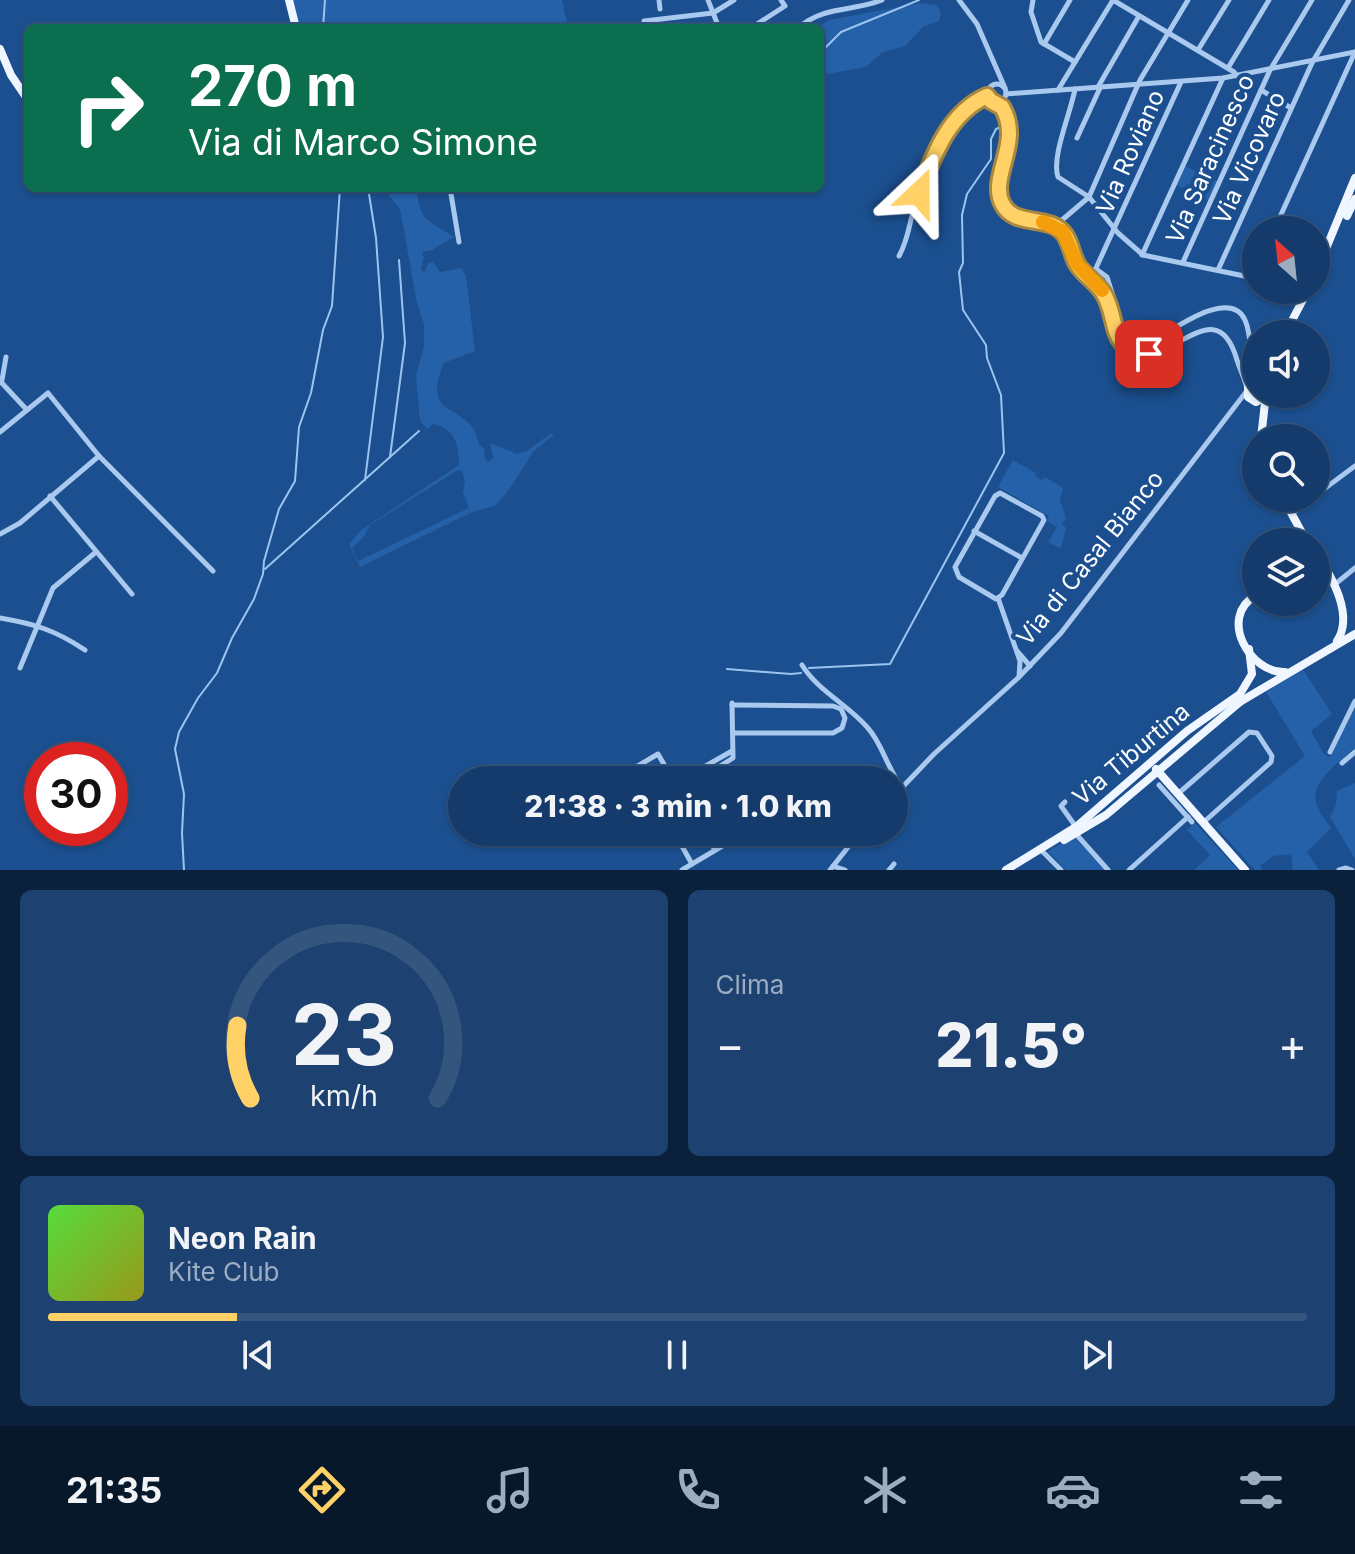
<!DOCTYPE html>
<html lang="it">
<meta charset="utf-8">
<style>
:root{--surface:#143b6b;--page:#1d4271;--text:#f1f3f6;--muted:#9dadc1;--line:#33557e;--accent:#ffd166}
body{margin:0;font-family:Inter,sans-serif;background:var(--page);color:var(--text);height:100vh;display:flex;flex-direction:column;font-size:30px;white-space:nowrap}
*{box-sizing:border-box;margin:0}
p{font-size:26px;color:var(--muted)}
.icon{flex:none;width:44px;height:44px;fill:none;stroke:currentColor;stroke-width:2;stroke-linecap:round;stroke-linejoin:round}
.map{position:relative;height:870px;overflow:hidden}
.side{display:flex;flex-direction:column;gap:20px;padding:20px;background:#0b203b;flex:1}
.side>*{flex:none}
.guide{position:absolute;left:24px;top:24px;width:800px;height:168px;border-radius:12px;box-shadow:0 2px 6px #0004,0 0 0 2px var(--line);background:#0b6e4f;color:#fff;overflow:hidden}
.needle{width:52px;rotate:333deg}
.tools{position:absolute;left:1242px;top:216px;display:grid;gap:16px}
.tools a{display:grid;place-items:center;width:88px;height:88px;border-radius:50%;background:var(--surface);box-shadow:0 2px 6px #0004,0 0 0 2px var(--line);font-size:40px}
.speed{position:absolute;left:24px;top:742px;display:flex;gap:16px;font-size:40px;font-weight:700;text-align:center}
.speed>*{display:grid;place-content:center;width:104px;height:104px;border-radius:50%;background:var(--surface);box-shadow:0 2px 6px #0004,0 0 0 2px var(--line);line-height:1}
.speed .limit{border:12px solid #d22;background:#fff;color:#111}
.pin{position:absolute;display:grid;place-items:center;width:68px;height:68px;color:#fff;margin:-34px;border-radius:16px;box-shadow:0 4px 12px #0006}
.me{position:absolute;width:88px;margin:-44px;rotate:23deg;stroke-linejoin:round;filter:drop-shadow(0 0 6px #0008)}
.turn{display:flex;align-items:center;gap:28px;height:168px;padding:0 32px;font-size:36px}
.turn .icon{width:104px;height:104px;stroke-width:2.5}
.turn b{display:block;font-size:56px;line-height:68px}
.big{font-size:60px;font-weight:800;line-height:1.1}
.side .tile{flex:1;display:flex;flex-direction:column;justify-content:center;gap:12px;min-width:0;padding:0 28px;border-radius:12px;background:var(--page)}
.side .dial{align-items:center;gap:0}
.dial svg{height:208px;overflow:visible;fill:none;stroke:var(--line);stroke-width:7;stroke-linecap:round;text-anchor:middle}
.dial text{fill:var(--text);stroke:none}
.song{display:flex;align-items:center;gap:24px}
.cover{width:96px;height:96px;border-radius:12px;background:linear-gradient(135deg,hsl(110 70% 55%),hsl(60 70% 35%))}
.played{height:8px;border-radius:4px;background:linear-gradient(90deg,var(--accent) 15%,var(--line) 15%)}
.keys{display:flex;justify-content:space-around;direction:ltr}
.heat{display:flex;justify-content:space-between;align-items:center;font-size:44px;direction:ltr}
.side .tiles{flex:1;display:grid;gap:20px;grid-template-columns:1fr 1fr}
.tile:last-child{grid-column:span 2}
.trip{position:absolute;left:448px;top:766px;width:460px;height:80px;border-radius:40px;background:var(--surface);box-shadow:0 2px 6px #0004,0 0 0 2px var(--line);font-weight:800;line-height:80px;text-align:center}
.menu{display:flex;height:128px;justify-content:space-around;align-items:center;background:#08182b;color:var(--muted)}
.menu .icon{width:56px;height:56px}
.menu .on{color:var(--accent)}
.menu b{font-size:36px;color:var(--text)}
.map>svg:first-child{display:block}
.green{fill:#2461a8;fill-rule:evenodd}
.lines{fill:none;stroke-linecap:round;stroke-linejoin:round}
.stream{stroke:#9cc4f0;stroke-width:2}
.minor{stroke:#a9c9ee;stroke-width:5}
.major{stroke:#f0f6ff;stroke-width:8}
.route-casing{stroke:#a68842;stroke-width:20}
.route{stroke:#ffd166;stroke-width:14}
.slow{stroke:#f59e0b;stroke-width:14}
.labels{text-anchor:middle;dominant-baseline:central;stroke-width:8;stroke-linejoin:round;paint-order:stroke}
.street-label{font-size:24px;fill:#fff;stroke:#1b4f8f}
</style>
<div class="map">
<svg width="1355" height="870" viewBox="0 0 1355 870">
<rect width="100%" height="100%" fill="#1b4f8f"/>
<g class="green">
<path d="M291,0H562L567,23H573V28H299Z"/>
<path d="M920,3L937,5L941,13L939,21L923,27L905,46L883,52L866,67L827,74L820,79V28H817L829,20Z"/>
<path d="M1185,166L1217,181L1208,200L1176,185Z"/>
<path d="M383,188H413L417,191C420,224 431,221 454,237L432,250L422,252L424,257L421,271H425L428,263L433,262L440,272L461,268L466,276L475,351L444,363C418,423 473,400 479,445L484,448L485,459L488,462L493,458L490,443L517,454L527,451L551,433L554,435L534,451L506,494L494,506L470,513L360,567L349,544L361,530L459,465C459,444 455,429 433,424L427,429L420,421L416,376L424,346V325L417,303L400,209ZM458,470L462,471L465,482L463,493L469,508L358,561L352,548L363,538L370,525Z"/>
<path d="M1013,460L1036,473L1035,476L1042,480L1045,477L1063,488L1060,499L1066,518L1062,524L1066,528L1061,549L1048,542L1057,527L1047,521L1049,516L998,487Z"/>
<path d="M1302,668L1332,714L1311,731L1324,754L1330,757L1355,705V748C1341,760 1308,783 1317,805C1320,813 1326,821 1331,828L1307,852L1319,870H1293L1291,854L1273,856L1260,866L1263,870H1255L1216,827L1305,756L1266,692Z"/>
<path d="M1355,783V859L1330,817L1336,804L1337,791Z"/>
<path d="M1195,823L1238,870H1194L1210,855L1187,830Z"/>
<path d="M1074,837L1105,870H1066L1048,851Z"/>
</g>
<g class="lines">
<g class="stream">
<path d="M323,28L325,0"/>
<path d="M820,53L841,32L919,0"/>
<path d="M390,457L405,343L399,260"/>
<path d="M365,480L383,337L376,238L369,194"/>
<path d="M265,569L419,431"/>
<path d="M809,668L890,664L1004,453L1001,395L987,358L986,345L963,310L959,272L963,263L962,215L967,194L991,159V139L996,129L1003,126"/>
<path d="M727,669L791,674L801,673"/>
<path d="M184,870L182,833L184,794L175,749L179,732L198,698L217,673L232,638L254,599L263,574L264,561L279,509L295,481L299,427L311,393L323,330L332,306L340,188"/>
</g>
<g class="minor">
<path d="M659,0L660,9"/>
<path d="M708,0L719,28"/>
<path d="M959,0L977,24L1005,88"/>
<path d="M1033,0L1031,12L1041,42L1075,62"/>
<path d="M644,21L713,13L734,0"/>
<path d="M751,28L785,6L781,0"/>
<path d="M798,28C825,5 852,12 882,0"/>
<path d="M1044,44L1070,0"/>
<path d="M1198,50L1229,0"/>
<path d="M1228,68L1269,0"/>
<circle cx="997" cy="93" r="9"/>
<path d="M1098,87L1139,16"/>
<path d="M1075,89C1071,112 1051,157 1058,177L1089,197L1118,233L1143,255L1249,277L1256,269"/>
<path d="M1058,90L1113,0L1234,72L1237,76"/>
<path d="M1261,90L1291,108"/>
<path d="M1006,94L1223,78L1355,52"/>
<path d="M1004,99C1003,112 1011,122 1010,135C1009,155 994,181 1001,201C1012,230 1052,212 1067,238C1072,247 1073,257 1079,266C1088,280 1103,287 1109,304C1115,321 1113,341 1132,350C1172,369 1216,288 1237,360C1240,370 1245,379 1247,389"/>
<path d="M1077,138L1100,88"/>
<path d="M450,188L459,242"/>
<path d="M1055,226L1089,197L1140,80L1188,0"/>
<path d="M1274,230L1355,52"/>
<path d="M1142,255L1223,78"/>
<path d="M899,256C908,240 909,225 914,208C924,169 948,112 987,96"/>
<path d="M1183,262L1270,70L1312,0"/>
<path d="M1096,269L1107,277L1113,296"/>
<path d="M1218,270L1312,63L1349,0"/>
<path d="M1091,279L1181,82"/>
<path d="M1150,343C1170,332 1230,286 1245,320C1251,333 1250,350 1252,364"/>
<path d="M1243,371L1250,376H1256"/>
<path d="M2,380L6,357"/>
<path d="M0,381L27,410"/>
<path d="M0,432L48,393L99,456L213,571"/>
<path d="M1000,493L1042,516L1044,520L1002,595L996,599L959,577L955,567L995,496Z"/>
<path d="M1316,495L1355,466"/>
<path d="M50,496L132,594"/>
<path d="M1293,513L1313,498"/>
<path d="M974,531L1022,558"/>
<path d="M0,534L20,523L99,456"/>
<path d="M1334,585L1355,568"/>
<path d="M998,598L1020,661L1019,677"/>
<path d="M0,618C35,624 55,630 85,650"/>
<path d="M1017,651L1030,666"/>
<path d="M802,665C818,691 847,704 867,727C883,744 887,769 902,787"/>
<path d="M20,668L53,588L96,552"/>
<path d="M732,705L833,706L841,709L845,718L842,728L833,733H733"/>
<path d="M1330,752L1355,701"/>
<path d="M1342,763L1355,752"/>
<path d="M643,780L636,767L658,754L673,780"/>
<path d="M681,780L732,751"/>
<path d="M698,780L733,758L732,703"/>
<path d="M1159,785L1192,822"/>
<path d="M1180,792L1249,732L1257,733L1272,756L1271,762L1205,821"/>
<path d="M894,796L934,754L1019,677L1061,633L1246,392"/>
<path d="M1065,802L1061,806L1076,827"/>
<path d="M674,832L692,864"/>
<path d="M704,832L715,850"/>
<path d="M1076,834L1108,870"/>
<path d="M1043,852L1061,870"/>
<path d="M833,866L845,870"/>
<path d="M682,870L746,832"/>
<path d="M830,870L860,832"/>
<path d="M889,870L894,864"/>
<path d="M1129,870L1188,817"/>
<path d="M1339,870L1346,868L1352,870"/>
</g>
<g class="major">
<path d="M289,0L296,28"/>
<path d="M0,49L11,75L28,100"/>
<path d="M1347,216L1355,199"/>
<path d="M1316,273L1355,178"/>
<path d="M1285,334L1308,290"/>
<path d="M1256,383L1248,387V397L1256,402L1264,397"/>
<path d="M1261,438L1266,394"/>
<path d="M1283,498L1307,542"/>
<path d="M1316,551C1330,575 1355,614 1337,641"/>
<path d="M1316,571L1331,581"/>
<path d="M1256,595C1217,618 1251,674 1285,672"/>
<path d="M1238,703L1355,634"/>
<path d="M1156,769L1245,870"/>
<path d="M1064,840L1106,815L1240,702"/>
<path d="M1006,870L1076,827L1187,731L1240,694L1252,674L1249,649"/>
</g>
</g>
<g class="lines">
<g class="route-casing">
<path id="route" d="M919,193C933,157 948,113 987,96L991,101L1002,107C1023,142 989,176 1002,203C1014,229 1050,213 1065,235C1071,244 1072,255 1077,264C1084,276 1099,283 1105,296C1119,323 1108,350 1149,354"/>
</g>
<use href="#route" class="route"/>
<path class="slow" d="M1043,222L1063,232L1077,264L1102,290"/>
</g>
<g class="labels">
<g class="street-label">
<text transform="translate(1130 152) rotate(-66)">Via Roviano</text>
<text transform="translate(1249 158) rotate(-66)">Via Vicovaro</text>
<text transform="translate(1210 159) rotate(-66)">Via Saracinesco</text>
<text transform="translate(1090 558) rotate(-51)">Via di Casal Bianco</text>
<text transform="translate(1131 754) rotate(-40)">Via Tiburtina</text>
</g>
</g>
</svg>
<div class="tools">
<a><svg class="needle" viewBox="-14 -14 28 28"><path d="M0-13l5 13h-10z" fill="#e53935"/><path d="M0 13l5-13h-10z" fill="#9dadc1"/></svg></a>
<a><svg class="icon" aria-label="sound" viewBox="0 0 24 24"><path d="M4 9h4l5-4v14l-5-4H4zM17 9q2 3 0 6"/></svg></a>
<a><svg class="icon" aria-label="search" viewBox="0 0 24 24"><circle cx="10" cy="10" r="6"/><path d="M15 15l6 6"/></svg></a>
<a><svg class="icon" aria-label="layers" viewBox="0 0 24 24"><path d="M12 4l9 5-9 5-9-5zM3 14l9 5 9-5"/></svg></a>
</div>
<div class="speed"><div class="limit">30</div></div>
<div class="pin" style="left:1149px;top:354px;background:#d93025"><svg class="icon" aria-label="arrive" viewBox="0 0 24 24"><path d="M6 21V4h12l-3 4 3 4H6"/></svg></div>
<svg class="me" style="left:919px;top:193px" viewBox="-20 -20 40 40"><path d="M0-17L14 15 0 8-14 15z" fill="#ffd166" stroke="#fff" stroke-width="4"/></svg>
<div class="trip">21:38 · 3 min · 1.0 km</div>
<div class="guide">
<div class="turn"><svg class="icon" aria-label="right" viewBox="0 0 24 24"><path d="M7 20v-9h11M14 6l5 5-5 5"/></svg><div><b>270 m</b>Via di Marco Simone</div></div>
</div>
</div>
<section class="side">
<div class="tiles">
<div class="tile dial"><svg viewBox="0 0 100 80">
<path d="M14 69A42 42 0 1 1 86 69"/>
<path d="M14 69A42 42 0 0 1 9 41" stroke="#ffd166"/>
<text x="50" y="56" font-size="32" font-weight="700">23</text>
<text x="50" y="72" font-size="11">km/h</text>
</svg></div>
<div class="tile"><p>Clima</p>
<div class="heat"><a>−</a><b class="big">21.5°</b><a>+</a></div>
</div>
<div class="tile">
<div class="song"><i class="cover"></i><div><b>Neon Rain</b><p>Kite Club</p></div></div>
<div class="played"></div>
<div class="keys"><svg class="icon" aria-label="previous" viewBox="0 0 24 24"><path d="M18 5L8 12l10 7zM5 5v14"/></svg><svg class="icon" aria-label="pause" viewBox="0 0 24 24"><path d="M8 5v14M16 5v14"/></svg><svg class="icon" aria-label="next" viewBox="0 0 24 24"><path d="M6 5l10 7-10 7zM19 5v14"/></svg></div>
</div>
</div>
</section>
<nav class="menu">
<b>21:35</b>
<svg class="icon on" aria-label="directions" viewBox="0 0 24 24"><path d="M12 3l9 9-9 9-9-9zM9 14v-3h6M13 9l2 2-2 2"/></svg>
<svg class="icon" aria-label="music" viewBox="0 0 24 24"><path d="M9 18V5l10-2v13"/><circle cx="6" cy="18" r="3"/><circle cx="16" cy="16" r="3"/></svg>
<svg class="icon" aria-label="phone" viewBox="0 0 24 24"><path d="M5 4h4l2 5-3 2q2 4 5 5l2-3 5 2v4C11 20 4 13 5 4z"/></svg>
<svg class="icon" aria-label="climate" viewBox="0 0 24 24"><path d="M12 3v18M4 7l16 10M4 17L20 7"/></svg>
<svg class="icon" aria-label="car" viewBox="0 0 24 24"><path d="M5 17H2v-5l4-1 3-4h7l3 4 3 1v5h-3M9 17h6M6 11h13"/><circle cx="7" cy="17" r="2"/><circle cx="17" cy="17" r="2"/></svg>
<svg class="icon" aria-label="filters" viewBox="0 0 24 24"><path d="M4 7h16M4 17h16"/><circle cx="9" cy="7" r="2"/><circle cx="15" cy="17" r="2"/></svg>
</nav>
